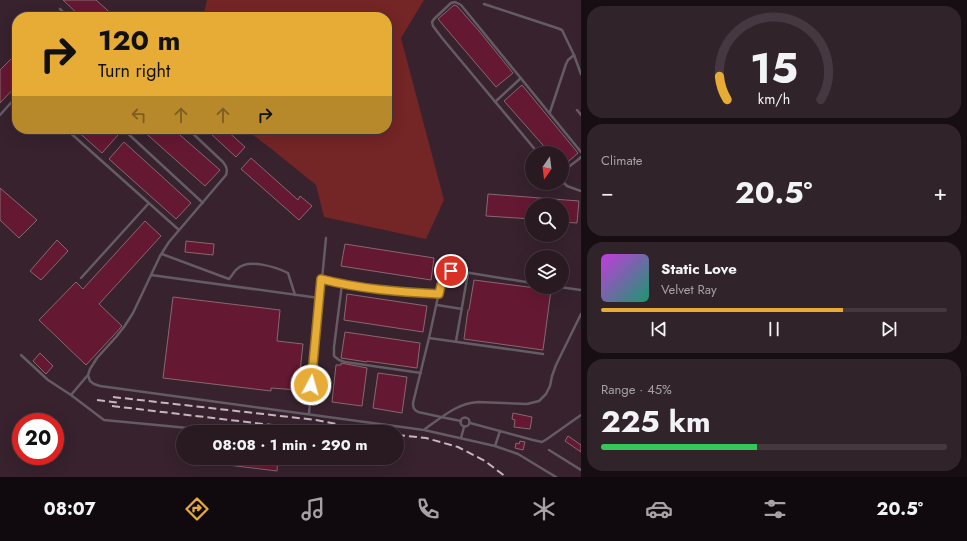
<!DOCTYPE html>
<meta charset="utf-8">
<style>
:root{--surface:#291a22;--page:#31232a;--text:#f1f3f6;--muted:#a5a1a5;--line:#453840;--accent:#e6ac36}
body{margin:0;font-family:Jost,sans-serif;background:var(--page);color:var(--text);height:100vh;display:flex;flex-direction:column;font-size:15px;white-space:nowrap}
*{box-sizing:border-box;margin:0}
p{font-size:13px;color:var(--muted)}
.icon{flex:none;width:22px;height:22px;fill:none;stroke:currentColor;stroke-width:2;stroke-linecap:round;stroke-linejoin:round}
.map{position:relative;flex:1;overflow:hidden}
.side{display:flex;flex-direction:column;gap:6px;padding:6px;background:#170e13;width:386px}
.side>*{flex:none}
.guide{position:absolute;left:12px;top:12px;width:380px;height:122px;border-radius:16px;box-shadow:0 4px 16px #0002,0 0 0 1px var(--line);background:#e6ac36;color:#111;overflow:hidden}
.needle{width:26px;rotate:194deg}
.tools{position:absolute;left:525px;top:146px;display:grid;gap:8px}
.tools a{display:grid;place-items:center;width:44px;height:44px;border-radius:50%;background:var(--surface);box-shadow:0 4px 16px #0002,0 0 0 1px var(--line);font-size:20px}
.speed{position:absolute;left:12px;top:413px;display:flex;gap:8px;font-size:20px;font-weight:700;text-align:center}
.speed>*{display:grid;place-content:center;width:52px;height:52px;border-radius:50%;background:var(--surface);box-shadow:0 4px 16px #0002,0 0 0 1px var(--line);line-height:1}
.speed .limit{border:6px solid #d22;background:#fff;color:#111}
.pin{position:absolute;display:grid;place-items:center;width:34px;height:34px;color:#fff;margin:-17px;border:2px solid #fff;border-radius:50%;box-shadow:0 1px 4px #0007}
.me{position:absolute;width:44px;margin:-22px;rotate:6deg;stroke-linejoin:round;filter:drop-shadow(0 0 3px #0008)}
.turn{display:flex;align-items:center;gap:14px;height:84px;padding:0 20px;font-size:18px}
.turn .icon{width:52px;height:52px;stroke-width:2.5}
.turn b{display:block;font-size:28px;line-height:34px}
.lanes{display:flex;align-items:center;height:38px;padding:0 20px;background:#0003;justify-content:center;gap:20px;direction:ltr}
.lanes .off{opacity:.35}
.big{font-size:30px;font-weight:700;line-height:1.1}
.side .card{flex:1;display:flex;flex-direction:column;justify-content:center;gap:6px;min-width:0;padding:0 14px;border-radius:16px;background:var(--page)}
.side .dial{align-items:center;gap:0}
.dial svg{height:104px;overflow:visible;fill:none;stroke:var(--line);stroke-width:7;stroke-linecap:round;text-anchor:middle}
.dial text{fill:var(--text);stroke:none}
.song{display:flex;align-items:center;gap:12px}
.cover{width:48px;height:48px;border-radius:6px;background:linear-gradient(135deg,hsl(290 70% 55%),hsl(160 70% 35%))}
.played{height:4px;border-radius:2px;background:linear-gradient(90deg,var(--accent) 70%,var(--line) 70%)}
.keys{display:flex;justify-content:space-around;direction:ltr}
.heat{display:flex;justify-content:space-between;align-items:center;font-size:22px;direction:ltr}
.charge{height:6px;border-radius:3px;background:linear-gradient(90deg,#34c759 45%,var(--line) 0)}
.trip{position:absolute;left:176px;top:425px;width:228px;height:40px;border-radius:20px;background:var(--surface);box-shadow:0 4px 16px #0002,0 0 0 1px var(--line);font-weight:700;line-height:40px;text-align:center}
.dock{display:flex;height:64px;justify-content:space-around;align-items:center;background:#100a0e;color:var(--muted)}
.dock .icon{width:28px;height:28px}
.dock .current{color:var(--accent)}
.dock b{font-size:18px;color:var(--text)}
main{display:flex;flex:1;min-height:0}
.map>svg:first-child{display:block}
.green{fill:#742525}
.building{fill:#651832;stroke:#86696f}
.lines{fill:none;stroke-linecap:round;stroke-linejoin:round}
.service{stroke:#645b64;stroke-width:2.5}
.rail{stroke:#c6b6be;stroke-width:2;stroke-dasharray:8 4;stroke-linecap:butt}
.route-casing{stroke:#967023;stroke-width:10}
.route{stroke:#e6ac36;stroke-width:7}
</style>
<main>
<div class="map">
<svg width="581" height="477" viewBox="0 0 581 477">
<rect width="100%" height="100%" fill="#37222e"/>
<path class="green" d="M207,0H424L401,38L444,200L426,239L324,217L316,185L269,147L245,129H387V17H203Z"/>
<g class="building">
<path d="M63,0H96L115,17H81Z"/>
<path d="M454,5L457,6L479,31L513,73L496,87L438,19Z"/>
<path d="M17,53V85L0,103V70Z"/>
<path d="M522,85L578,153L562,167V153H550L504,101Z"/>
<path d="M75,129H110L118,135L102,153Z"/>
<path d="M141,129H173L220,170L205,186Z"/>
<path d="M214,129H225L245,147L236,157L210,133Z"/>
<path d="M124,142L191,203L176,219L109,159Z"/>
<path d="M251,158L298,200L300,196L312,206L299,220L241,169Z"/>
<path d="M0,188L37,220L19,238L0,220Z"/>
<path d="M488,194L579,201L577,223L562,222V205H532V219L486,216Z"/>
<path d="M145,221L161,236L99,304L122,326L113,336L86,365L39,320L76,282L83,289Z"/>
<path d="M57,240L68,251L41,280L30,271Z"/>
<path d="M186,241L214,244L213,255L185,252Z"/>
<path d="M345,244L434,258L431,280L341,266Z"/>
<path d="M474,280L551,290L543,350L464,339L468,310H469Z"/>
<path d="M347,294L427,306L423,332L344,320Z"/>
<path d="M173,297L280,310L277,341L303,344L298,390L271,388V391L163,378Z"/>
<path d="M345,332L420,343L417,368L367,361V362L341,358Z"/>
<path d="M40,353L53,366L46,374L33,361Z"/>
<path d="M341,363L367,368L362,406L332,402L336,365H341Z"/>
<path d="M378,373L407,377L402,413L373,408Z"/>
<path d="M513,413L532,417L530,429L514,427L515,420L512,419Z"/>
<path d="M568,436L581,445V452L565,441Z"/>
<path d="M520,441L525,442L523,450L515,448L516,443L519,444Z"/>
<path d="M196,458H278L277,471L195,461Z"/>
</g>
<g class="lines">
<g class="service">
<path d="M484,4L557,28L562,30L574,55"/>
<path d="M60,9L68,17"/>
<path d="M495,102L521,78"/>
<path d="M577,110L581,115"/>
<path d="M550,112L566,64L568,60L574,55L581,74"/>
<path d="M0,115L17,96"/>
<path d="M66,129L179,230"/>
<path d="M123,129L203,203"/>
<path d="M188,129L223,162C226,166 228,169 226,175L169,242L160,256L133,313L124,327L116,337L97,358L90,369L88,375L90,381L94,384L100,386L424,430L495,446L518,454L556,477"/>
<path d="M538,153L442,38L433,26L432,22L434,19L451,3L455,2L461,5L581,152"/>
<path d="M562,172L579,159L581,157"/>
<path d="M562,181L567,186L581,191"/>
<path d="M162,254L229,279C232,276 234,271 237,269C248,258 276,267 288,273L295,295"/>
<path d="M151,275L319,298"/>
<path d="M81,278L149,203"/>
<path d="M321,279C360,289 399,292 439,294"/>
<path d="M342,284L334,347V356L339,360L345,362L421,373"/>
<path d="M559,287L581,290"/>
<path d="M437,305L462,309"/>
<path d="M429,338L543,354"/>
<path d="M456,341L468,273"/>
<path d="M21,355L48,380L71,395L87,376"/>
<path d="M71,395L104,420L230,432"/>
<path d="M309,413L326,238"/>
<circle cx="465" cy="422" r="4.5"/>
<path d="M461,421L441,417L418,412C414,410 413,408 413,403L429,338L441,283C445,274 448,271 458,271L532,283"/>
<path d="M470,423L533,440L542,442L547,439L581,415"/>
<path d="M425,429C441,418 457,403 478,402L527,404L539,401L546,394L550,386L552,376L556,365L581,314"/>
<path d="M461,438L464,427"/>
<path d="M495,446L500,431"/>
<path d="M549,450L581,470"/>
</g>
<g class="rail">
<path d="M113,397L316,420L337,424"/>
<path d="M97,400L120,403"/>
<path d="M112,406L289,427L340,429L374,432"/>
<path d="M397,435L426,438L458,447L485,461L506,477"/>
</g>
</g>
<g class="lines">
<g class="route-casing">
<path id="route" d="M311,385L321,279C360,289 399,292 439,294C441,285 442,276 451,271"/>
</g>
<use href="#route" class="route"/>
</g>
</svg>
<div class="tools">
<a><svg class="needle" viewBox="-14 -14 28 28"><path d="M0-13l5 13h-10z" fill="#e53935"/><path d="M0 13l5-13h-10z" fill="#a5a1a5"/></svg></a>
<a><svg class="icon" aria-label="search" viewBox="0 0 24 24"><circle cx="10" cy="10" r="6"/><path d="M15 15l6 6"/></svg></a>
<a><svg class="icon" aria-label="layers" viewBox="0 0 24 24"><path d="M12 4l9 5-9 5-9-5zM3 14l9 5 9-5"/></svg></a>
</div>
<div class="speed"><div class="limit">20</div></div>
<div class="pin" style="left:451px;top:271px;background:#d93025"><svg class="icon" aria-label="arrive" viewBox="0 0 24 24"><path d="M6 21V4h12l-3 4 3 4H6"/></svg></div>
<svg class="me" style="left:311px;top:385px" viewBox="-20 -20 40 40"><circle r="17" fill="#e6ac36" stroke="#fff" stroke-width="3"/><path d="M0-11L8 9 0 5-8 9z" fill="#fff"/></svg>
<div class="trip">08:08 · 1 min · 290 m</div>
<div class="guide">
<div class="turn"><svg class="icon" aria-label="right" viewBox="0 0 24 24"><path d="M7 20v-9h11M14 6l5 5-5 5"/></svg><div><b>120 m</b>Turn right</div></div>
<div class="lanes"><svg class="icon off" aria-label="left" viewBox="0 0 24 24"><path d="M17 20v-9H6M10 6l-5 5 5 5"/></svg><svg class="icon off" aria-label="ahead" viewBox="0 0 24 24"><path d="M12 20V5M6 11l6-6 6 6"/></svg><svg class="icon off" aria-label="ahead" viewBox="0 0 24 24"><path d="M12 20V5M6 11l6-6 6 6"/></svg><svg class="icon" aria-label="right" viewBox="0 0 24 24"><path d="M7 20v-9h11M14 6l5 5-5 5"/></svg></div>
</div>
</div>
<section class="side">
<div class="card dial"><svg viewBox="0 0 100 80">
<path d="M14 69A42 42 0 1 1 86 69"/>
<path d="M14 69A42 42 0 0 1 8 51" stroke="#e6ac36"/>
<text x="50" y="56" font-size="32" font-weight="700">15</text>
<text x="50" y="72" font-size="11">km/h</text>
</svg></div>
<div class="card"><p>Climate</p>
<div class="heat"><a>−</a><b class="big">20.5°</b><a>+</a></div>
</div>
<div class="card">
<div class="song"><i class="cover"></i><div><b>Static Love</b><p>Velvet Ray</p></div></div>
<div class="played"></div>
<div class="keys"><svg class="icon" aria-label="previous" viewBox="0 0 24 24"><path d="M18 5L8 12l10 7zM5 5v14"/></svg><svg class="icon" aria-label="pause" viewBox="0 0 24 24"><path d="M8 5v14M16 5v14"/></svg><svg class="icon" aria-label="next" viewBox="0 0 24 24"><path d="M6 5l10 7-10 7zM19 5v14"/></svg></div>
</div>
<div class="card"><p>Range · 45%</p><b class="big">225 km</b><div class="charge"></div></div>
</section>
</main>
<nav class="dock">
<b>08:07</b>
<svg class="icon current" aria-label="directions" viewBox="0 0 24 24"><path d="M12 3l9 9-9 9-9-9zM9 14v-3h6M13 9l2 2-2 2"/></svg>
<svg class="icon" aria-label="music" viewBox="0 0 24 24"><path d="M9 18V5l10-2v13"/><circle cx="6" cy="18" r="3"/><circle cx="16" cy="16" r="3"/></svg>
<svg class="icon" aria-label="phone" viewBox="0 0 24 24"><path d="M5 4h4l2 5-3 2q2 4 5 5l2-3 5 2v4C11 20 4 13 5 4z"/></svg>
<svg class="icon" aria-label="climate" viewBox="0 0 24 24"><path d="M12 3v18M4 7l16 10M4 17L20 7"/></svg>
<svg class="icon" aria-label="car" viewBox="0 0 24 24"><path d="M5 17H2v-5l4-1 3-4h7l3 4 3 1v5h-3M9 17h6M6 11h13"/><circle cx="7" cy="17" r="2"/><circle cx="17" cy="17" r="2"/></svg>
<svg class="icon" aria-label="filters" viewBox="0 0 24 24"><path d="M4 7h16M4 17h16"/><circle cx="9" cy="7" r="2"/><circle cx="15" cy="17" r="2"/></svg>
<b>20.5°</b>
</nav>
